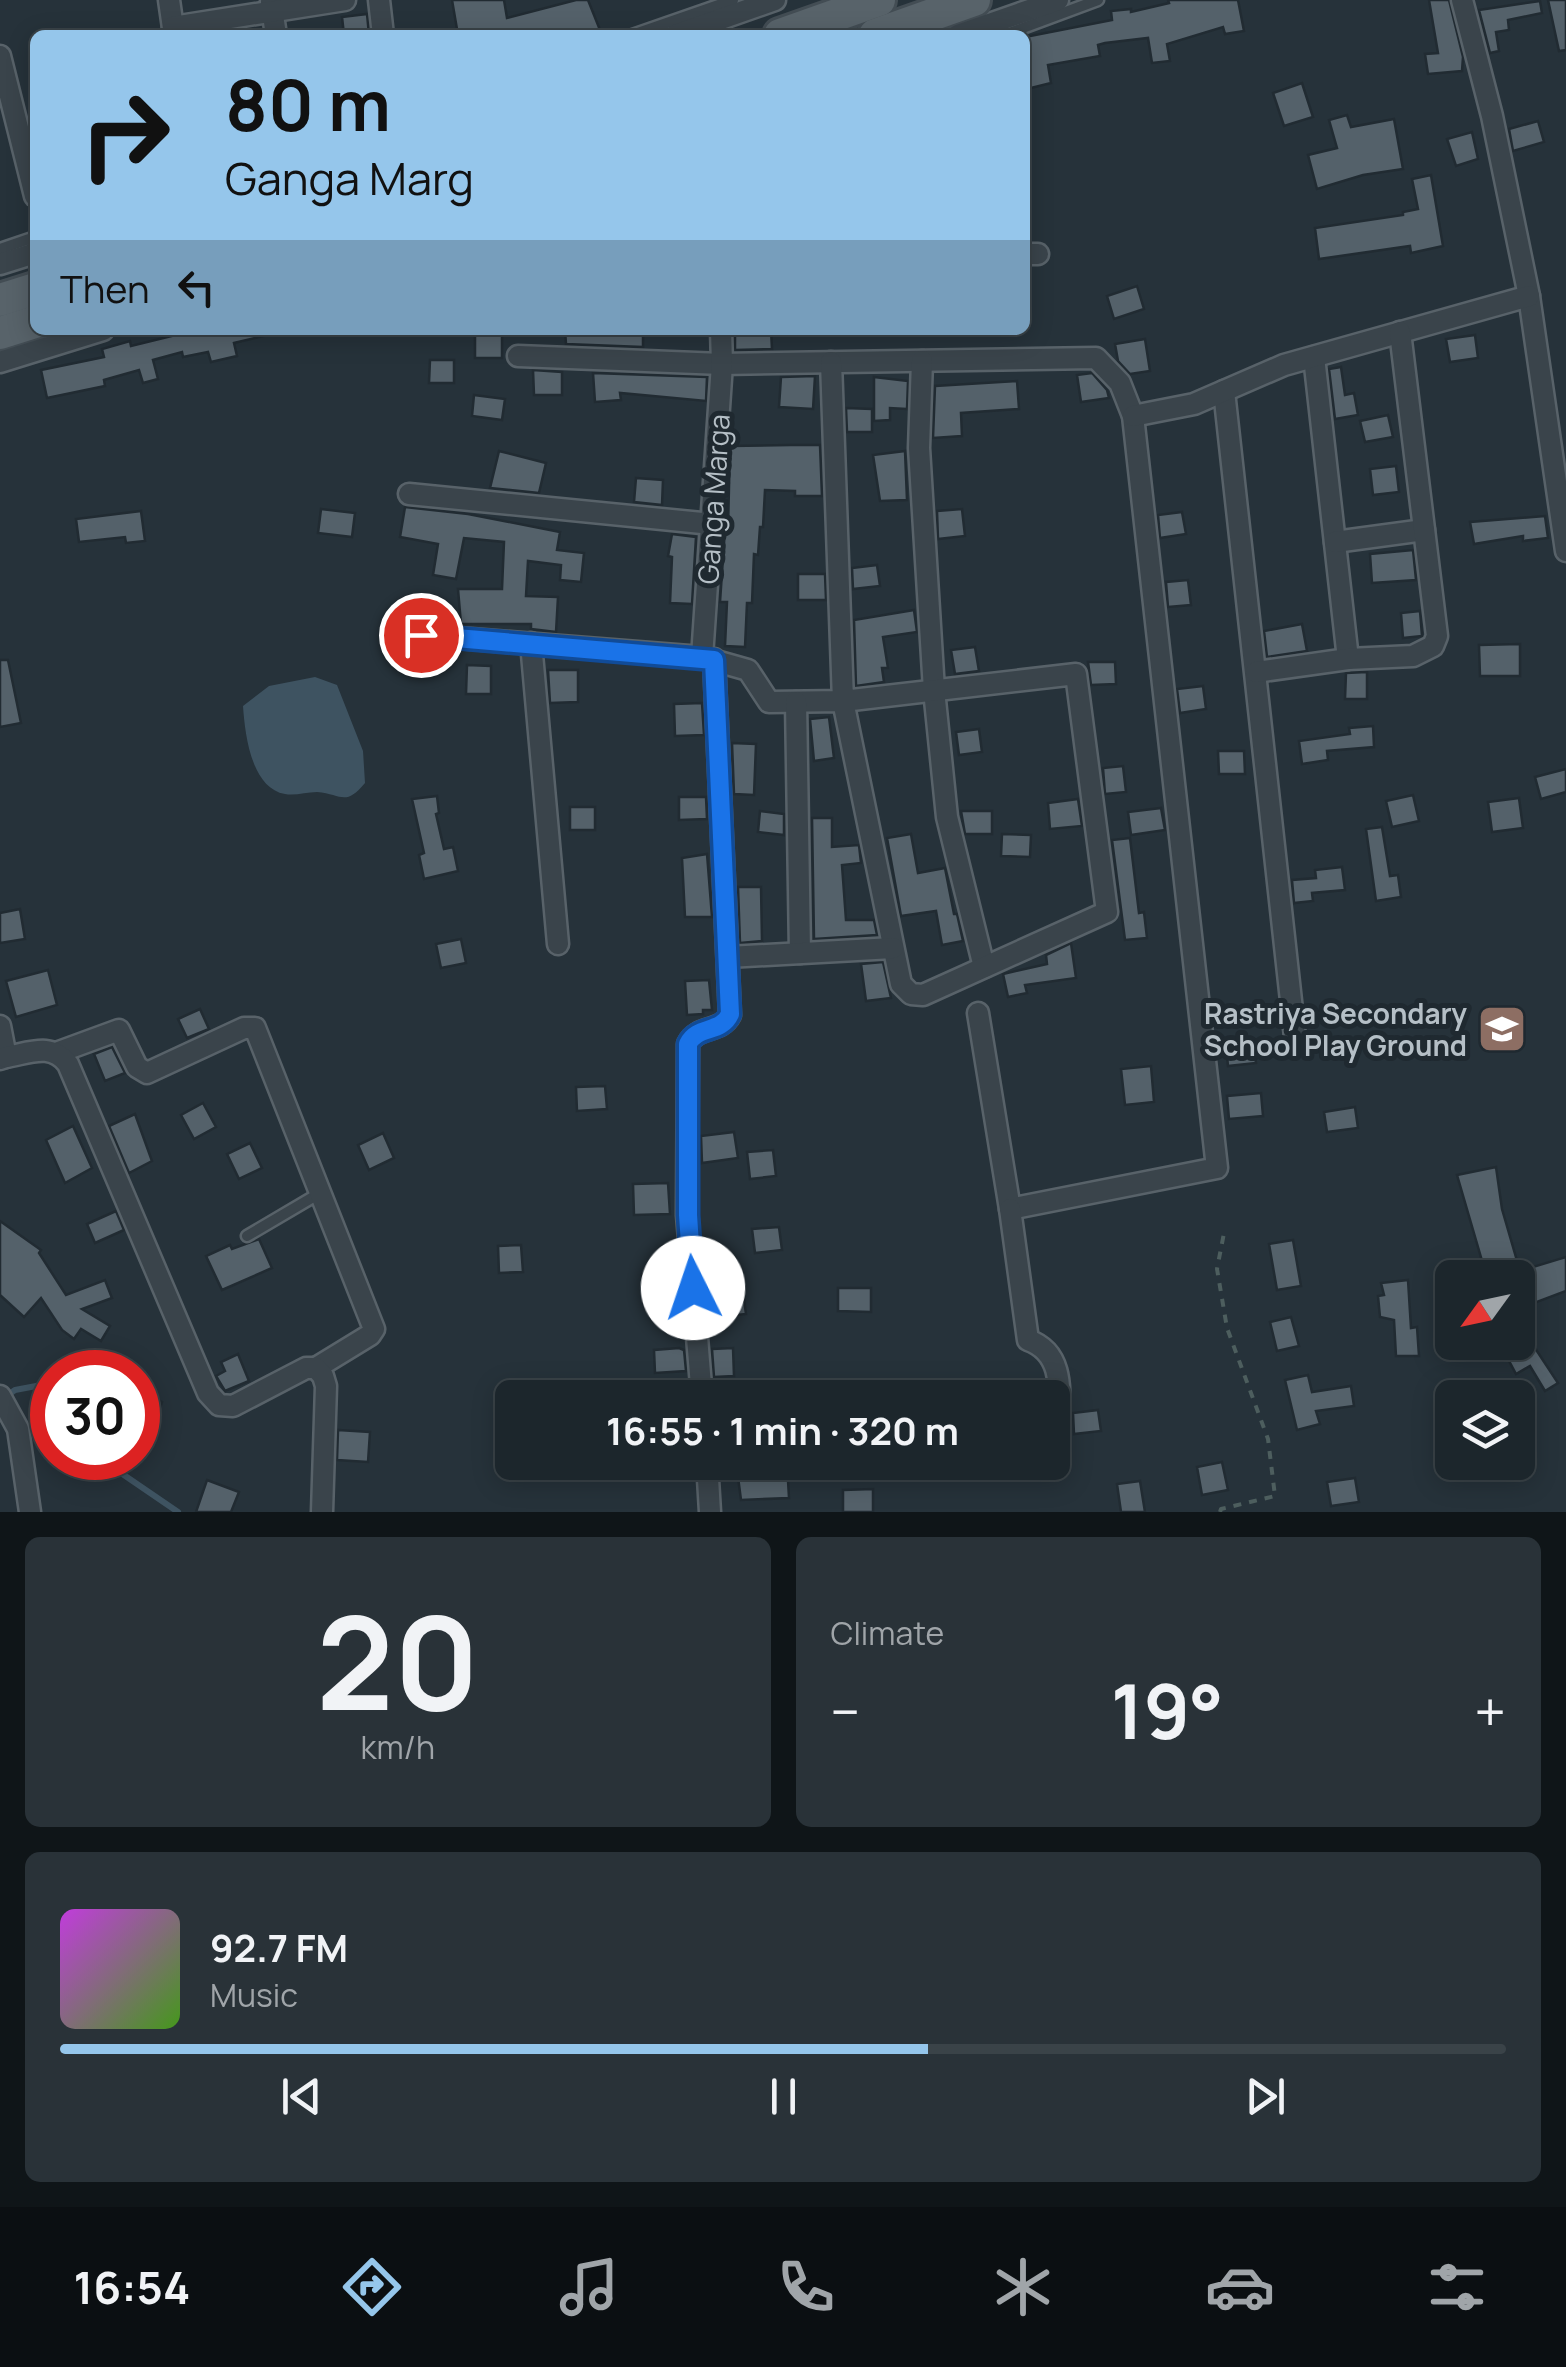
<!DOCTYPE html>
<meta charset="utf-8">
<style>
:root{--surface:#1c262c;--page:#293238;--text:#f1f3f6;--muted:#a0a5a9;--line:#3a4348;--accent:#95c6eb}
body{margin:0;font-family:Manrope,sans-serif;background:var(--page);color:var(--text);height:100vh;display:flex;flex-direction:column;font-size:38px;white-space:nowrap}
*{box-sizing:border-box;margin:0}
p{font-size:32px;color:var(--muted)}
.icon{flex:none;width:55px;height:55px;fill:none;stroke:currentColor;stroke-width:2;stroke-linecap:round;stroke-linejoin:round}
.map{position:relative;height:1512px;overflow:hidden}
.drawer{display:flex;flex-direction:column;gap:25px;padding:25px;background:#0f1518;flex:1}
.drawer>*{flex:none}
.top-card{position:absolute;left:30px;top:30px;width:1000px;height:305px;border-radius:15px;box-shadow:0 5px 25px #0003,0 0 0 2px var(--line);background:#95c6eb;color:#111;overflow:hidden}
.needle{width:65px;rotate:237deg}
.controls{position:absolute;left:1435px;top:1260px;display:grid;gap:20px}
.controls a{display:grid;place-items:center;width:100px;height:100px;border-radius:15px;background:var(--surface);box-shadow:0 5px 25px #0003,0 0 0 2px var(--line);font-size:50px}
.speed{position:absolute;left:30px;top:1350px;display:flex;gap:20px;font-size:50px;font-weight:700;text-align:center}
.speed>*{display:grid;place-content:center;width:130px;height:130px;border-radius:50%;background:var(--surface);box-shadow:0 5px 25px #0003,0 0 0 2px var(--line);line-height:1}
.speed .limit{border:15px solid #d22;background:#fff;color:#111}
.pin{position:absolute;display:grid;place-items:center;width:85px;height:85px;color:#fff;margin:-42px;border:5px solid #fff;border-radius:50%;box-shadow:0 2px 10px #0007}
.me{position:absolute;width:110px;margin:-55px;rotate:356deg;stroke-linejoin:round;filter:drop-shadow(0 0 8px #0008)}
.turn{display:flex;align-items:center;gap:35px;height:210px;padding:0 30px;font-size:45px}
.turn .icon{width:130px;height:130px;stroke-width:2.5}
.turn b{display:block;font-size:70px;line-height:85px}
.then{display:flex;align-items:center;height:95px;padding:0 30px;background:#0003;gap:20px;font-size:38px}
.big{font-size:75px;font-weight:700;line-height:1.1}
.drawer .widget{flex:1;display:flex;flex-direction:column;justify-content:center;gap:15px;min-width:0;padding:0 35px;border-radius:15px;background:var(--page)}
.drawer .dial{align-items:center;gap:0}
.dial b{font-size:130px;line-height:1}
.song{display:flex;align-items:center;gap:30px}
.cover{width:120px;height:120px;border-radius:15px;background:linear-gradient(135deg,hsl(290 70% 55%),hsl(100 70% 35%))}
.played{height:10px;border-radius:5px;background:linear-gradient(90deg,var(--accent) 60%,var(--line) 60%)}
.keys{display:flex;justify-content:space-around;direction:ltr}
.heat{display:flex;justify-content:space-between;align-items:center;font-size:55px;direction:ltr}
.drawer .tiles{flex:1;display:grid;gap:25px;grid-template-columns:1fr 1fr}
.widget:last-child{grid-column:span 2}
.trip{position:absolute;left:495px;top:1380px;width:575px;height:100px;border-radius:15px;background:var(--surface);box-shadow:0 5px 25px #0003,0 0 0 2px var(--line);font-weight:700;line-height:100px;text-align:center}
.tabs{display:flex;height:160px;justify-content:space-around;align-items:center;background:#0b0f12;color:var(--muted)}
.tabs .icon{width:70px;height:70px}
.tabs .selected{color:var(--accent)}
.tabs b{font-size:45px;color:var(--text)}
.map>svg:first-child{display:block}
.water{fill:#3e5361}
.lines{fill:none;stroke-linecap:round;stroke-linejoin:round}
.stream{stroke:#3e5361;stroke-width:6}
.building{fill:#54616a;stroke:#212b32;stroke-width:2.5}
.service-casing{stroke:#586269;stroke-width:15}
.minor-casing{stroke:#586269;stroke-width:25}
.primary-casing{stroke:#434d54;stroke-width:38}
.path{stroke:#4d5e5e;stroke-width:4;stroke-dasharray:8 8;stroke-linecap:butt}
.service{stroke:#3a444b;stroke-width:10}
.minor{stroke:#3a444b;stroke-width:20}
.primary{stroke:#58636a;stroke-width:32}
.route-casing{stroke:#114b97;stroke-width:25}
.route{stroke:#1a73e8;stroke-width:18}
.labels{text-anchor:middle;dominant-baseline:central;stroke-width:10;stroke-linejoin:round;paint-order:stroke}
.street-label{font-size:28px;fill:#b5bfc6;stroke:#1f2930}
.poi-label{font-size:28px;font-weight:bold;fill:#b5bfc6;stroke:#1f2930;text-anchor:end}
</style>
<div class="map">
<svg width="1566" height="1512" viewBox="0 0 1566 1512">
<rect width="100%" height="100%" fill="#26323a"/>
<path class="water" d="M315,677L337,685L363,751L365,783C345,807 342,794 317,792C306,792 295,796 285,794C251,788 245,734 243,706L269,686Z"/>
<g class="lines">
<g class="stream">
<path d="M5,1397L15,1390L52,1383"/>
<path d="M99,1458L178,1512"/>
</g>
</g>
<g class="building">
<path d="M452,0H504L507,18L576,0H588L602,35H458Z"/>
<path d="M1168,0H1238L1244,31L1225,34L1223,27L1167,44L1170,61L1152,63L1148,38L1105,43L1098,45L1100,56L1048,65L1051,83L1031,88L1028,73H1025V37L1112,20L1111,11L1131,9V12L1169,3Z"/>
<path d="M1429,0H1449L1463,57L1462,71L1428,74L1425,54L1438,53Z"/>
<path d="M1548,0H1566V50L1559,51Z"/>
<path d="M1540,1L1542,13L1508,20L1509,30L1496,32L1499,51L1490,53L1479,10Z"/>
<path d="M367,14L369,35H344L342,17Z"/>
<path d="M1302,83L1313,117L1284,126L1273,93Z"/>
<path d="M1347,115L1351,127L1394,119L1403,169L1363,175L1317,189L1308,155L1337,148L1329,120Z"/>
<path d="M1538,121L1544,142L1513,151L1509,129Z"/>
<path d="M1472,132L1478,159L1456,166L1447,139Z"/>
<path d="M1431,175L1443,246L1411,253L1410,246L1319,259L1315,228L1403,215V212L1418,209L1412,179Z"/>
<path d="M1137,286L1144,309L1114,319L1107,296Z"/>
<path d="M196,330H262L263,336L234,343L237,356L211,362L208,352L183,357L182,352L153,360L158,379L143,383L139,370L104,380L105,386L47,398L41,370L104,357L102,349L130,341L131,346Z"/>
<rect x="475" y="330" width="27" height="28"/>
<path d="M565,330H643V347L566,344Z"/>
<path d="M735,330H771L772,349L735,350Z"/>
<path d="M1475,335L1478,358L1450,362L1446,339Z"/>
<path d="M1145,339L1150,371L1130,374L1118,361L1115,344Z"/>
<path d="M430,360H454V383H429Z"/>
<path d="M1341,367L1345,395L1354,393L1358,415L1335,419L1329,369Z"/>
<path d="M533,370L562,372V395H534Z"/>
<path d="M593,373L707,377L706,401L620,393L621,400L595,402Z"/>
<path d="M1092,373L1107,390L1109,398L1081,402L1077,375Z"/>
<path d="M815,376L813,409L779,407L781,377Z"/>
<path d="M874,377L908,381L907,409L890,408V420L874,421Z"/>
<path d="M1017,381L1019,409L961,413L962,436L933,438L935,386Z"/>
<path d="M474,395L505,399L502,420L472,416Z"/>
<path d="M846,408L872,409V432H847Z"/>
<path d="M1388,415L1393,437L1365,442L1360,421Z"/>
<path d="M791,445H820L822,496H795V491L765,490L763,527H760L758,555L754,554L752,603H747L745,647L725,646L727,602H720L725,529L728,528L730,446Z"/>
<path d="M499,451L546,463L539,493L490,488Z"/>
<path d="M905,451L907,500L880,501L873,455Z"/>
<path d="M1396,466L1399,492L1373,495L1370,469Z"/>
<path d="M636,478L663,480L662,505L634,502Z"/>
<path d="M405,507L468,514L560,532L557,550L584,553L581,582L560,580L561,565L528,561L526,596L558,597L556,632L531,629V624H461L458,589H502L504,542L464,538L456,579L433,575L438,544L400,537Z"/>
<path d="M321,509L355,513L352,537L318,533Z"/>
<path d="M962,509L965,536L938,539L937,511Z"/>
<path d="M141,511L145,541L126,543L125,537L79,542L76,519Z"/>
<path d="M1182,512L1186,534L1160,538L1158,515Z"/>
<path d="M1545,516L1548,538L1523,541V536L1474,544L1470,522Z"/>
<path d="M672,534L696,537L692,604L670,603L672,557L668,556Z"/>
<path d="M1413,550L1416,580L1372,583L1370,554Z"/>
<path d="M877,565L880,586L853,589L852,568Z"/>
<path d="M798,574H825L826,600H798Z"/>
<path d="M1188,580L1191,605L1168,607L1166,582Z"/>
<path d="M914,610L917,632L883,637L888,668H882L884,682L856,686L854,620Z"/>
<path d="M1420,611L1422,636L1403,638L1401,613Z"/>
<path d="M1302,624L1307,651L1267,657L1264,631Z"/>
<path d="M1520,644V676H1480L1479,645Z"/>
<path d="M975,647L979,671L955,674L951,650Z"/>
<path d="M0,660H8L21,723L0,727Z"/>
<path d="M1088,662H1115L1116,684L1091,685Z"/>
<path d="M467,665L491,666V694H466Z"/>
<path d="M548,670H578V702L550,703Z"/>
<path d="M1367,672V699H1345L1346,673Z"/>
<path d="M1203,686L1206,709L1180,713L1177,689Z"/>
<path d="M702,703L704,735L675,736L674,704Z"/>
<path d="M829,717L834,758L814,761L810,719Z"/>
<path d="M1373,726L1374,747L1327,751L1328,760L1302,764L1299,741L1350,734L1349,728Z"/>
<path d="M979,729L982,752L959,755L956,732Z"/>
<path d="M732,743L756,744L754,795L734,794Z"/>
<path d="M1218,751H1244L1245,774H1219Z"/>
<path d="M1123,766L1126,792L1105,794L1103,768Z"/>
<path d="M1566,769V792L1541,799L1535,777Z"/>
<path d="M1413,795L1419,821L1392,827L1386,801Z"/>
<path d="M437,796L439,813L436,814L444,849L453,847L458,871L424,879L419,855L424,853L412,799Z"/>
<path d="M679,797H706L707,819L679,820Z"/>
<path d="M1519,798L1523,828L1492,832L1488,802Z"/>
<path d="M1078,799L1082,826L1050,829L1048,803Z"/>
<rect x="570" y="807" width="25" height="23"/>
<path d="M1161,808L1165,830L1131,835L1128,812Z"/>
<path d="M760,811L784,814V835L758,832Z"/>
<path d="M961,811H992V834H965Z"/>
<path d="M812,818H832V847L859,845L861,863L842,865L846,920H874L877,935L814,939Z"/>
<path d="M1382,827L1390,876L1398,875L1401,897L1376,901L1366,829Z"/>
<path d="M911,834L918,873L945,868L954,914H957L963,941L942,945L936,911L901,916L887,838Z"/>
<path d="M1002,834L1031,835L1030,857L1001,856Z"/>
<path d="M1130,838L1139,913L1144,912L1147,938L1125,940L1112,840Z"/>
<path d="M707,854L712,917H685L682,858Z"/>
<path d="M1342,867L1345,890L1312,893L1313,901L1294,903L1292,880L1316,878L1315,870Z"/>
<path d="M738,887H761L762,941L740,943Z"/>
<path d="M20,909L25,939L0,943V913Z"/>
<path d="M461,939L466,963L441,968L436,944Z"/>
<path d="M1071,943L1076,978L1025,985L1027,993L1008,997L1003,974L1047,964L1046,955Z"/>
<path d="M883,962L891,998L866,1001L861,964Z"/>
<path d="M48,970L57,1005L16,1017L6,981Z"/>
<path d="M709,980L712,1010H703V1014L687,1015L685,981Z"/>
<path d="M200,1009L209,1029L187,1038L178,1019Z"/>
<path d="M1253,1042L1256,1063L1228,1066L1226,1045Z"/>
<path d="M112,1047L125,1073L105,1081L94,1054Z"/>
<path d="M1151,1066L1154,1102L1125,1105L1121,1069Z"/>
<path d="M605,1086L607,1109L577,1111L576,1087Z"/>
<path d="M1261,1093L1263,1116L1229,1119L1227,1096Z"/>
<path d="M203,1103L216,1127L194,1139L181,1115Z"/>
<path d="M1355,1107L1358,1128L1327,1132L1324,1112Z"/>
<path d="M135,1114L152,1161L129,1173L109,1126Z"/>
<path d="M73,1126L92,1168L65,1183L46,1140Z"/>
<path d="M734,1132L738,1158L702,1163L701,1136Z"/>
<path d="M383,1133L394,1158L369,1170L358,1145Z"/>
<path d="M250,1143L262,1168L239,1179L227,1154Z"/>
<path d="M773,1150L776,1176L750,1179L747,1152Z"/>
<path d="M1496,1167L1502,1209L1520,1271L1566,1257V1291L1518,1309V1278H1487L1457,1175Z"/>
<path d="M668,1183L670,1214L634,1215L633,1184Z"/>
<path d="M116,1211L124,1230L95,1243L87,1224Z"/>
<path d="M0,1221L41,1250L39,1253L66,1295L105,1280L112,1298L82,1309L110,1326L101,1341L81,1329L74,1339L62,1330L41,1298L24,1317L0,1295Z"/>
<path d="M779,1227L782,1250L755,1253L752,1229Z"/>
<path d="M259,1239L272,1268L222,1290L206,1256L230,1245L232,1249Z"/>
<path d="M1293,1240L1301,1286L1277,1290L1269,1244Z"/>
<path d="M521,1245L523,1272L499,1273L498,1246Z"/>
<path d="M669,1271L672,1292L645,1295L642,1274Z"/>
<path d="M1408,1280L1411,1328L1417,1327L1419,1356H1396L1394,1320L1380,1317L1378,1296L1384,1295L1381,1283Z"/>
<path d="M742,1285L746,1314L709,1318L707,1289Z"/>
<path d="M838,1288H871V1312L838,1311Z"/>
<path d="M1518,1313H1526L1531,1342L1558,1383L1545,1391L1530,1366L1516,1374L1499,1342H1518Z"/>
<path d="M1291,1317L1299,1346L1277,1351L1270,1322Z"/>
<path d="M679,1348L684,1350L686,1371L655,1373L654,1350Z"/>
<path d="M733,1348L734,1376L714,1377L712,1349Z"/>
<path d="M238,1354L249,1381L225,1391L216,1376L225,1371L221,1362Z"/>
<path d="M1308,1375L1312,1392L1351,1386L1354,1406L1316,1411L1320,1424L1297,1430L1285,1380Z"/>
<path d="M138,1393L162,1402L154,1426L138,1420Z"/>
<path d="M1098,1410L1101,1431L1074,1434L1073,1413Z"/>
<path d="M338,1430L370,1432L368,1462L337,1460Z"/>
<path d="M736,1462H787L789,1498L741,1500Z"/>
<path d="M1222,1462L1228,1490L1202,1495L1197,1467Z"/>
<path d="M1355,1478L1359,1502L1331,1506L1327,1482Z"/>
<path d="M207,1480L239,1492L231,1512H196Z"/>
<path d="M1140,1481L1145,1512H1121L1117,1484Z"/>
<path d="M873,1489V1512H843V1490Z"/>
</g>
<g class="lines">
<g class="service-casing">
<g id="service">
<path d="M632,35L733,0"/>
<path d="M1004,35L1098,0"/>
<path d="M0,249L35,237"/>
<path d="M247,1236L320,1193"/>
</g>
</g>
<g class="minor-casing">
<g id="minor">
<path d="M169,0L174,35"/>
<path d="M379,0L383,35"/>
<path d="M1462,0L1492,116L1529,296L1566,551"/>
<path d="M271,2L276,35"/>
<path d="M173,27L345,0"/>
<path d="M675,35L775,0"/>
<path d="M958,35L1058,0"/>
<path d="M0,56L35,196"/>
<path d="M1025,254H1038"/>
<path d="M0,264L35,253"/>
<path d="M518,356L722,364L1096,358L1120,383L1133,416L1217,1168L1010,1209L978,1013"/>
<path d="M1314,357L1348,659"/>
<path d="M922,361L919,448L934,690L947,817L984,967"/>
<path d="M0,362L103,330"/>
<path d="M1224,391L1295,1037"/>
<path d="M1133,416L1194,404L1284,365L1529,296"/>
<path d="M409,494L712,524"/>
<path d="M1335,542L1424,530"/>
<path d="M421,635L702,657L748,670L769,702L843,701L1076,674L1107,912L923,995L911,994L901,984L843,701L831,362"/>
<path d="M531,643L558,944"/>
<path d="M702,657L722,364L721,330"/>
<path d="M1256,672L1348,659L1413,656L1433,646L1437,636L1400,332"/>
<path d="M796,702L800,953"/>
<path d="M728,957L893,948"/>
<path d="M0,1026L6,1057L0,1059"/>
<path d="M59,1052L119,1030L137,1067L147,1073L244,1028H255L374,1329L370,1335L316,1368"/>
<path d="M6,1057C30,1053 51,1042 68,1064L208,1393L219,1405L233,1406L306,1368H316L323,1376L326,1386L322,1512"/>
<path d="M1010,1209L1028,1340C1062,1352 1060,1386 1059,1418"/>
<path d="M0,1396L18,1429L30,1512"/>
<path d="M702,1398L687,1215L688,1044C697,1025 721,1033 730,1015L714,659"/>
<path d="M707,1462L710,1512"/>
</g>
</g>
<g class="primary-casing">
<g id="primary">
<path d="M780,35L879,0"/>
<path d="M875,35L974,0"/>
<path d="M0,300L35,289"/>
<path d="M0,333L35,322"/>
</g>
</g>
<path class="path" d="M1220,1512L1221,1509L1275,1496L1268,1439L1227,1328L1217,1269L1224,1233"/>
<use href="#service" class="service"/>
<use href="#minor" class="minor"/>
<use href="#primary" class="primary"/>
</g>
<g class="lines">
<g class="route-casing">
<path id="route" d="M421,635L714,660L730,1014C721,1034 697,1025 688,1044V1215L693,1288"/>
</g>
<use href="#route" class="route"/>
</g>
<defs>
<g id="school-square" transform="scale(2.5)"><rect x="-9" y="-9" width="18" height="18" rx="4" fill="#8d6e63" stroke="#1f2930"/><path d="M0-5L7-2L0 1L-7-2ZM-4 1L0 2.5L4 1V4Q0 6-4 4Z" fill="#fff"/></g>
</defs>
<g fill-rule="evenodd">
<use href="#school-square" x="1502" y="1029"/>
</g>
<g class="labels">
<g class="street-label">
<text transform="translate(713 499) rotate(-86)">Ganga Marga</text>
</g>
<g class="poi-label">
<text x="1467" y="1013">Rastriya Secondary<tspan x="1467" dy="32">School Play Ground</tspan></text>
</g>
</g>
</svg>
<div class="controls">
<a><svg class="needle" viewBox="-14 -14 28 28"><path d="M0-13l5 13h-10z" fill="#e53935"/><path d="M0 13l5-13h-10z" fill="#a0a5a9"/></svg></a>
<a><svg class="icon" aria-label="layers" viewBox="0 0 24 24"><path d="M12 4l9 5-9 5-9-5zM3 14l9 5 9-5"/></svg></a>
</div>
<div class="speed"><div class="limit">30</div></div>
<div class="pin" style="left:421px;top:635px;background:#d93025"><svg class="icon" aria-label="arrive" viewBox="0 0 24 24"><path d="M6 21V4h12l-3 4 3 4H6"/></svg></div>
<svg class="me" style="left:693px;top:1288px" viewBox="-20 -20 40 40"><circle r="19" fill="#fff"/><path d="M0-13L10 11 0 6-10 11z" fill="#1a73e8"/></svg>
<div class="trip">16:55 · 1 min · 320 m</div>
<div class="top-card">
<div class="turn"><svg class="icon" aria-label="right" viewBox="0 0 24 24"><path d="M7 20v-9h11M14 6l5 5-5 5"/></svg><div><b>80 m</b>Ganga Marg</div></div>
<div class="then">Then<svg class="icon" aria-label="left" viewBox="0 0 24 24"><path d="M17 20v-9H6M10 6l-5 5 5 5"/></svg></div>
</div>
</div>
<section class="drawer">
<div class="tiles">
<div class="widget dial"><b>20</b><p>km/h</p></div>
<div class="widget"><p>Climate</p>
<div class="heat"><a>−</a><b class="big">19°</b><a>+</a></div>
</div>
<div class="widget">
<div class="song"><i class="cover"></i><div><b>92.7 FM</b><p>Music</p></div></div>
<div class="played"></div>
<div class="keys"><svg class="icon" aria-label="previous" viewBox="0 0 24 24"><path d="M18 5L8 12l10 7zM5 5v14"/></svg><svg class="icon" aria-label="pause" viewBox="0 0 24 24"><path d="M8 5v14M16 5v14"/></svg><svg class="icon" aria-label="next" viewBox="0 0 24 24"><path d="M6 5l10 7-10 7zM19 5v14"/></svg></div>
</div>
</div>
</section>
<nav class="tabs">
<b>16:54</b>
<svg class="icon selected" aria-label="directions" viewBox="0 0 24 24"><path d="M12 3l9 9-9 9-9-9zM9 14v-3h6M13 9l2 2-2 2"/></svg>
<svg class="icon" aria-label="music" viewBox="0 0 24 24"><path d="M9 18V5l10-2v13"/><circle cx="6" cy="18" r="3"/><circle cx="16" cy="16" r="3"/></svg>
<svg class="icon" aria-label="phone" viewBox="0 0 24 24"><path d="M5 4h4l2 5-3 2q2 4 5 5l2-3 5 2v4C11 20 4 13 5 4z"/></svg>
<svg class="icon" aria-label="climate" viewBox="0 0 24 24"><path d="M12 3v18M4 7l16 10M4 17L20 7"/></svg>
<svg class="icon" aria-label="car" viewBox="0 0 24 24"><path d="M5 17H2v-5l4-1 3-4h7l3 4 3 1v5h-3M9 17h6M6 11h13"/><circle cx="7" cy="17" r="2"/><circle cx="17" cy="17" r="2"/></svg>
<svg class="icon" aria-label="filters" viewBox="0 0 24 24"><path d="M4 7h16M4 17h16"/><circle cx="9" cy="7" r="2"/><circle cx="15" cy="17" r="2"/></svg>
</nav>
